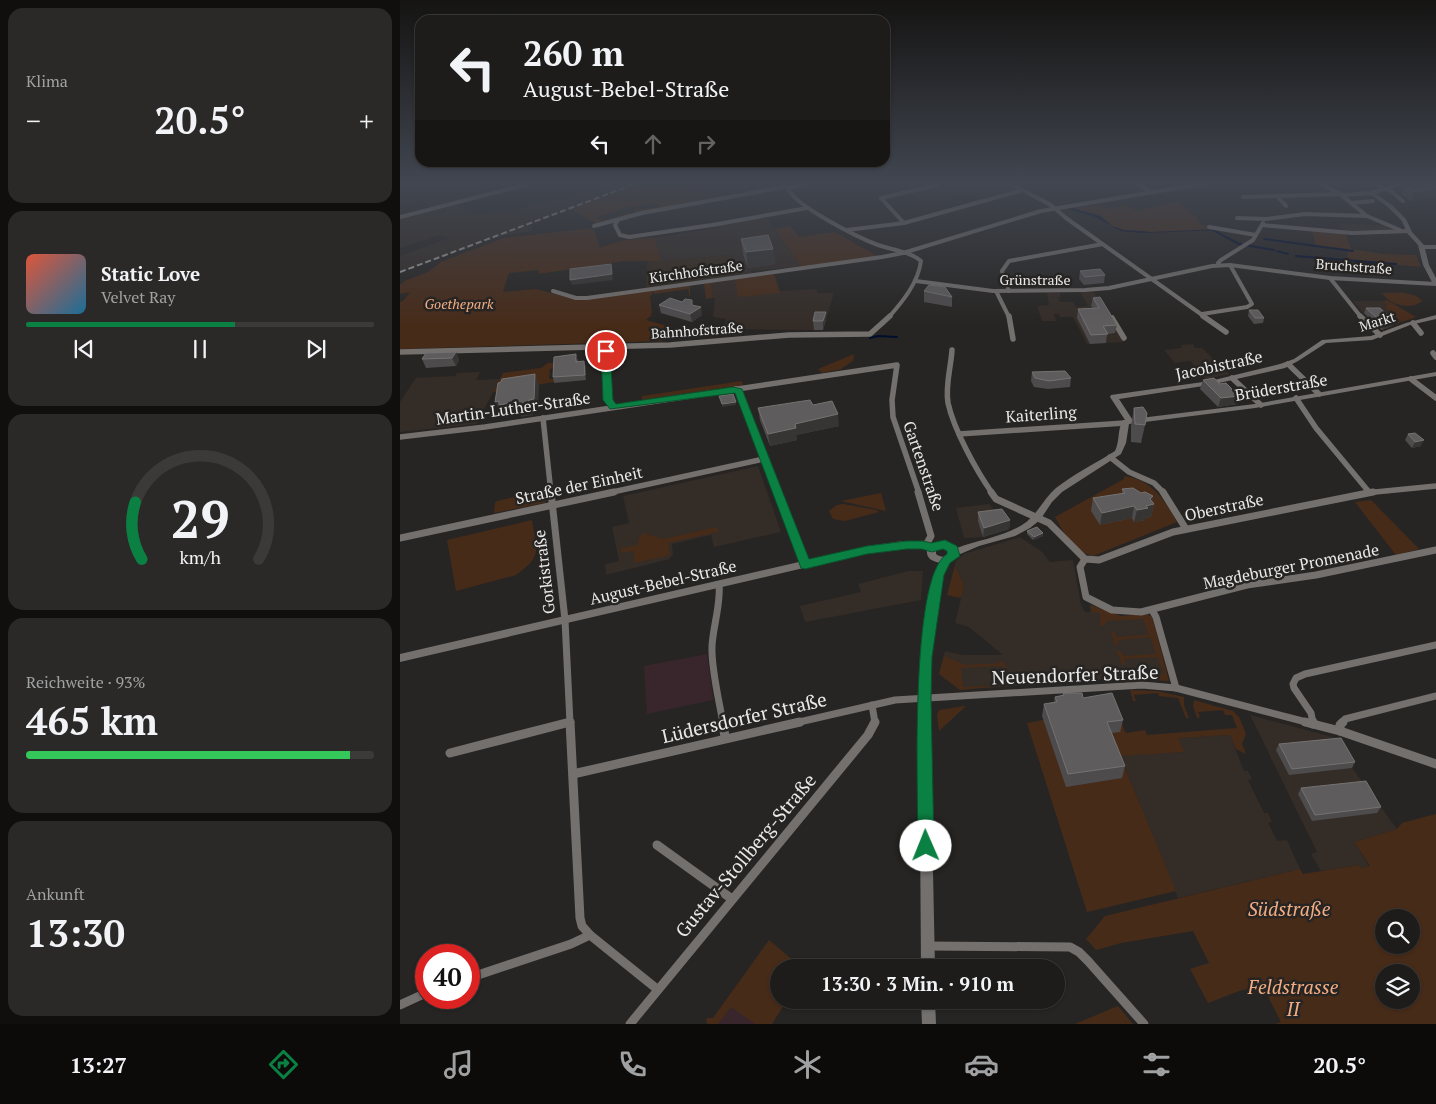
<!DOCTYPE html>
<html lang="de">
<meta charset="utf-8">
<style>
:root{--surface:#1d1c1a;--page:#2a2927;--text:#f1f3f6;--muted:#a0a1a2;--line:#3b3a39;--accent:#0b8043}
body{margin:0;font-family:"PT Serif",serif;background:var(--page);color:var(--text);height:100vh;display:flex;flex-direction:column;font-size:19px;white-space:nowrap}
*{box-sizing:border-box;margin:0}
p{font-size:16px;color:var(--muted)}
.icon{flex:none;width:28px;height:28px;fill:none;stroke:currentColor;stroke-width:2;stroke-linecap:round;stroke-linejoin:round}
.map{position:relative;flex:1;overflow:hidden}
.side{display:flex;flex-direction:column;gap:8px;padding:8px;background:#100f0e;width:400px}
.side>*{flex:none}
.hud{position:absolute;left:15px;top:15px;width:475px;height:152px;border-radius:15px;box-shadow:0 1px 4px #0004,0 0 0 1px var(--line);background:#1d1c1a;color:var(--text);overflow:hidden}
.buttons{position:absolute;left:975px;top:909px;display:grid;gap:10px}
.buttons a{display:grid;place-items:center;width:45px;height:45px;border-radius:50%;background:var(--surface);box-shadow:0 1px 4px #0004,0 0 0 1px var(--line);font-size:25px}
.speed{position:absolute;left:15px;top:944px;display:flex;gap:10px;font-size:25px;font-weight:700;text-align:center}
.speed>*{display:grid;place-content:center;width:65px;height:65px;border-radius:50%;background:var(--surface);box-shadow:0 1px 4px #0004,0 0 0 1px var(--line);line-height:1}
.speed .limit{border:8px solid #d22;background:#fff;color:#111}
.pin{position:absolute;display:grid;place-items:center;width:42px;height:42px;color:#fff;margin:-21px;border:2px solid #fff;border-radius:50%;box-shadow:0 1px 5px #0007}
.me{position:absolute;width:55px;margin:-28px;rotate:359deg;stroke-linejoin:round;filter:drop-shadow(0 0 4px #0008)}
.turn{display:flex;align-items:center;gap:18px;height:105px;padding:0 25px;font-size:22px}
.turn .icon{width:65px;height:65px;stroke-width:2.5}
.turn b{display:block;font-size:35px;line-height:42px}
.lanes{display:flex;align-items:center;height:48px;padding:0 25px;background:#0003;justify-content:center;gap:25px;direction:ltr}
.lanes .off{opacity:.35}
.big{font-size:38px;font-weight:800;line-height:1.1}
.side .tile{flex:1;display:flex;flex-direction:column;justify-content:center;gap:8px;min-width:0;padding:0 18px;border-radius:15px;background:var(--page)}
.side .dial{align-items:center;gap:0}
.dial svg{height:130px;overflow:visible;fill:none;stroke:var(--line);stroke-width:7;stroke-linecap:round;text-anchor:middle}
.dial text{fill:var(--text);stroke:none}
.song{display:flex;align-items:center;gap:15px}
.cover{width:60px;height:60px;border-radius:8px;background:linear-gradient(135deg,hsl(10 70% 55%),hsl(200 70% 35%))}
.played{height:5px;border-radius:2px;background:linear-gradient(90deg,var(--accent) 60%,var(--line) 60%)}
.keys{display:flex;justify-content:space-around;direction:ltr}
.heat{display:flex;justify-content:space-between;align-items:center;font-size:28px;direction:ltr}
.charge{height:8px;border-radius:4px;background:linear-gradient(90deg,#34c759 93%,var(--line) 0)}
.trip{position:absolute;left:370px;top:959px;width:295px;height:50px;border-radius:25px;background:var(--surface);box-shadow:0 1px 4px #0004,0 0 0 1px var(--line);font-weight:800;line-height:50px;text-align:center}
.tabs{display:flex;height:80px;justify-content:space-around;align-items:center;background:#0c0b0a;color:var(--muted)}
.tabs .icon{width:35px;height:35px}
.tabs .selected{color:var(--accent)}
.tabs b{font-size:22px;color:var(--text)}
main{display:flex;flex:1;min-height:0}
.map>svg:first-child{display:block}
.built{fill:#342c27}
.industrial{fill:#39262d}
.medical{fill:#362a1c}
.green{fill:#472b19;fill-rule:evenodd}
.water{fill:#000e2e}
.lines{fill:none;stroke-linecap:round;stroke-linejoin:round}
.stream{stroke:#000e2e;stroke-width:2}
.street-far3{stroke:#74706e;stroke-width:4}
.street-far2{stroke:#74706e;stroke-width:5.5}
.street-far1{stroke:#74706e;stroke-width:7}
.street{stroke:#74706e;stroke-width:9}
.secondary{fill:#74706e;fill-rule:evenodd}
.rail{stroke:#a3a19f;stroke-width:2;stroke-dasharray:6 3;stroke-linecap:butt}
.wall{fill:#4e4b4c}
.shaded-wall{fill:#373534}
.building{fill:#5f5c5d;stroke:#757272}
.route{fill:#0b8043;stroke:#07532c}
.labels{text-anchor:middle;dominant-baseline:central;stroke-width:5;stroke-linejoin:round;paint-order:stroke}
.far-street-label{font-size:14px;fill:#ebe9e8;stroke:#272523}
.far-park-label{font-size:14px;font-style:italic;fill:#f4ad82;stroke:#272523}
.street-label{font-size:16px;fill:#ebe9e8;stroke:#272523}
.near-street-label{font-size:19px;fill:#ebe9e8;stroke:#272523}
.near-park-label{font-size:19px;font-style:italic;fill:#f4ad82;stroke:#272523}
</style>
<main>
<section class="side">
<div class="tile"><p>Klima</p>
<div class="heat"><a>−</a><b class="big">20.5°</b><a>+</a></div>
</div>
<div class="tile">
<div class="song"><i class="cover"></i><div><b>Static Love</b><p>Velvet Ray</p></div></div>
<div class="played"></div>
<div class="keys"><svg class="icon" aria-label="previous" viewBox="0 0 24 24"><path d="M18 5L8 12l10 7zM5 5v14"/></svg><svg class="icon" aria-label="pause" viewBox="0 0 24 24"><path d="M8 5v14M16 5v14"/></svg><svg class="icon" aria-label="next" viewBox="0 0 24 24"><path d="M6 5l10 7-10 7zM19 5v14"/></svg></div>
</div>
<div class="tile dial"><svg viewBox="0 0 100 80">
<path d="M14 69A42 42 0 1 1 86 69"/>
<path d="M14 69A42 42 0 0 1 10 34" stroke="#0b8043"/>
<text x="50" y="56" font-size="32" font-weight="700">29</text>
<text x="50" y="72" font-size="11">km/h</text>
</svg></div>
<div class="tile"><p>Reichweite · 93%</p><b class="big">465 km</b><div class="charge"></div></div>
<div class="tile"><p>Ankunft</p><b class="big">13:30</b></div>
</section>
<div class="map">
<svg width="1036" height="1024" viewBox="0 0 1036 1024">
<rect width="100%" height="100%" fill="#272523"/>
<g class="built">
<path d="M0,182H79L81,191L84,194L30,207L21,200L0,205Z"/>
<path d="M214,182H243L129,225L133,231L101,236L0,272V256L49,238L40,235L0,248V219L56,205L80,215L95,210L102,213L151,202Z"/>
<path d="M545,182H602L615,189L579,199L569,194L561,196L556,193L548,196L552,199L540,202L535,199L523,202L509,192L543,185L542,183Z"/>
<path d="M366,217L401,267L351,271L352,273L342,274L332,255L261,261L255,238L317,228L316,226Z"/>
<path d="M942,224L985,225L992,231H942L939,225Z"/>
<path d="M374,274L380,291L417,289V293H434L423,330L323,329L326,319L313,317L315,298H310L309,282Z"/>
<path d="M680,292H694L724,342L687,344L673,317H660L659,314H654L656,321H642L637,306L649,305L647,293H660L661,297H658L660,302H673L676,307L688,306Z"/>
<path d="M953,301H983L988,305L985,308L1002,322L984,329H977Z"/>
<path d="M793,344L795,348H802L829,374L806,379L790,361L775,363L764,350L782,348L781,345Z"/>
<path d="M80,372L76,380L100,379L76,424L0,432V402L16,378L55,376L57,373Z"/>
<path d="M358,466L381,532L314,547L311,535L272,544L273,556L270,557V559L206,575L205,564L219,561L212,527L229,523L223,496Z"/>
<path d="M589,504L609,529L583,537L564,538L556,508Z"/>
<path d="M620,537L642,552L650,562L673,560L681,605L685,612H691L690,605H692L721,616L747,614L752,617L769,681L726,678L560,690L539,674L545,651L562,655H603L569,627L555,623L564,586L555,565L556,561L564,554Z"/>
<path d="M509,571H523L521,600L405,622L400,606L461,592L458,584Z"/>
<path d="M850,715L936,738L952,768L997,829L954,842L969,866L961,868L959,865L921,871L911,854L917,852Z"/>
<path d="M830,735L844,771H848L852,779L848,780L864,813H868L872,822L868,823L877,841L887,840L900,869L778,898L720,755L783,752L779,738Z"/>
</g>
<g class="industrial">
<path d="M307,654L313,700L247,714L244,666Z"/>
<path d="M331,1006L355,1024H318Z"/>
</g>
<path class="medical" d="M332,255L342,274L246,287L247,262Z"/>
<g class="green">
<path d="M243,182L255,184L260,182H290L312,199L236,213L233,210L258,207L259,205L255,203L229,207L197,217L198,219L203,221L227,213V212L231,215L197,224L171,209Z"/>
<path d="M777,202L795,216L801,225L808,226L810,230L752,232L724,230L712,226L701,216L673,208L697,205L705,209L726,205L736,211Z"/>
<path d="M390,226L399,237L435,232L477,256L401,267L375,229Z"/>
<path d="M193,228L200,248C218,240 235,238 255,238L261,261H224L139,274V270L109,273L103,292L136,289L173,299L290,285V299L288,289L254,294L252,291V295L254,294L250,296L252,313H250L252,315L246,320L274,328L262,341L0,349V302L3,301L10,292L0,294V284L4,283L2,282L28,272L41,262L103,238Z"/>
<path d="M912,231L945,233L951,249L983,254L1016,255L1021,267L947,260L948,249L916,246Z"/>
<path d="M374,274L380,293L338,297L335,280L311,283L312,298L306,299L304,284L309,282Z"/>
<path d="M982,293C994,292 1015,291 1022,301C1011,311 990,305 982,293Z"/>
<path d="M987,300L1016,317L1002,322L985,308L987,305L983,301Z"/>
<path d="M454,354L453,361L441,369L422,373L418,369Z"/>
<path d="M148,363H156L155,368L150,369L149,379H155L154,382L93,392L103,373L141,368Z"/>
<path d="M342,381L343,385L242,400V396Z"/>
<path d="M724,476C753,480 764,500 777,522L693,556C675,552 663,532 655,517L724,479Z"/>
<path d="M146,490V502L143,503L94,513L95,503L97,501Z"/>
<path d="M481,493L486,511L441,501Z"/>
<path d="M971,500L1019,549L996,555L955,502Z"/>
<path d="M443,504L476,510L479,512L445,521L433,519L429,511L437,505Z"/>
<path d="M132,520C136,550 144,555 116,575L56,591L47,540Z"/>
<path d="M317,527L318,532L268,543L270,555L235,563L233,551L221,553V548L238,545L239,538L243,533L264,539Z"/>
<path d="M555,565L564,586L561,598L547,595Z"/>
<path d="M690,605L721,616L747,614L752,617L769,681L726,678L724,671H727L729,677L764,674L757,657L724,659L725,665H722L717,651H721L723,656L756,654L750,637L718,640L719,645H715L711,632H715L716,637L749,635L743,619L706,621L705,626L700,625V613L691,612Z"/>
<path d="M544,656L566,665L600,663L602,661L605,663L606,671L603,672L602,666L561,668L563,687L605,685L604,679L608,678L609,685L560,690L539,674Z"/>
<path d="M730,690L757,691L784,697V705L789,718H786L778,698L759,696L758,693L734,695L736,701H733Z"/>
<path d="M794,700L833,711L839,717L846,734L842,744L846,754L836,749L830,735L779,738L784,752L720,756L776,891L687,912L627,723L716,706L725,732L727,733L745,730L747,735L837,728L832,715H825L823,710L798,712L800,717L797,718L793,706Z"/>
<path d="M565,706H566L539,731L537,715L539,710Z"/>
<path d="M1036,814V1024H875L881,1022L862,985L839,991L808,1003L790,969L809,963L793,931L721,943L696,950L686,939L705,916L900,869L903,874L959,865L961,868L970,866L954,842L997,829L1002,823ZM984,918H1011V945H984ZM984,972H1011V1000H984Z"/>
<path d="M369,940L401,967L379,968V1000H387L372,1024H355L331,1007L318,1024H308L306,1021L307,1018H313Z"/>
<path d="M718,1006L733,1024H675L713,1008Z"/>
</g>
<path class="water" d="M673,208L700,216L712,226L724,230L752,232L819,229L867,239L820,230L743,233L721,231L695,217L668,209Z"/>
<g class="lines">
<g class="stream">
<path d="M813,230L839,244L874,250"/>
<path d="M864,239L953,251"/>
<path d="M877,251L888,254"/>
<path d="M896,256L996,264"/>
<path d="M470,338L478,336L497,337"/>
</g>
<g class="street-far3">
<path d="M607,182L651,205L666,218L805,317"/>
<path d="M735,182L751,192"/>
<path d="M918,182L940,194L967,216L1000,230"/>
<path d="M972,182L992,192L1003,201"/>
<path d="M388,188C393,205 459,238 478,245C492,250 509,251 521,261C518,283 503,301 489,317"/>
<path d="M942,195L973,193"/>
<path d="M877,196L886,206"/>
<path d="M843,197L940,194"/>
<path d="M481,198L538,185"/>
<path d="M481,198L504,223"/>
<path d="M951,203L973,201"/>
<path d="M0,217L136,182"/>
<path d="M837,218L866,219L905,214L967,216"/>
<path d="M218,220L215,225L220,235L229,237L312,225L407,208"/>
<path d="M862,225L952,233L1009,231"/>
<path d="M194,226L242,213L384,187"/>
<path d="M809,227L856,235"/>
<path d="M447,230L504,223L623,190"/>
<path d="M1022,247H1036"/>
<path d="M819,265L818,263L821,260L853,240L863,223"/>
<path d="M930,278L961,317"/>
<path d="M516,281L593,291L685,290L709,288L812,266L830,265L930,278L1036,284"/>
<path d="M153,291L176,298H187L482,257L503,253L641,211L812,182"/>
<path d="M596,291L609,317"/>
<path d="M609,291L602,271L609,261L703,244"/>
<path d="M802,314L847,307L852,304L830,265"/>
</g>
<g class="street-far2">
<path d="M609,316L613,339"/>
<path d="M803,316L826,332"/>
<path d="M960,316L980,335"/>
<path d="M712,318L724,338"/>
<path d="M1013,323L1021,333"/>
<path d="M207,346L208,400L213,407"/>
<path d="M552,350C551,367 545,386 548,403C554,430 576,470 592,493"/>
<path d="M0,352L270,345L389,335L470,334L490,316"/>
<path d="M1033,353L1036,357"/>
<path d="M888,364L919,394"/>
<path d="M832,378L861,405"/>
<path d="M1011,379L1036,398"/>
<path d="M336,389L341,394L378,493"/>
<path d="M896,398L916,428L969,492"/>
<path d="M143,418L151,493"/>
<path d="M559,434L725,423"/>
<path d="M0,437L85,427L497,365L492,400L493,417L519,493"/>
<path d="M710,457L729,472L754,483L764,493"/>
<path d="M208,493L364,459"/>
<path d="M965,493L1036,486"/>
</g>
<g class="street-far1">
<path d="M151,492L165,620L170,723"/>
<path d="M378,492L405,565"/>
<path d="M518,492L531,536L526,545"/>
<path d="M591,492L596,499L649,523L685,559L699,560L773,532L973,492"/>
<path d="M763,492L786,529"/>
<path d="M0,538L214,492"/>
<path d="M685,559L680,567L686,597L712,610L741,612L847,585L916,575L1036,550"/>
<path d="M319,585C321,603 313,627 312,646C311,668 319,700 323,723"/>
<path d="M752,610L756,617L776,688"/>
<path d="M472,705L475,723"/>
<path d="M166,723L170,722"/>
<path d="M395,723L495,700L742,685L776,688L910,723"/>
<path d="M913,723L911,713L894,688L893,684L896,678L905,674L1036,645"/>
<path d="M942,723L945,719L1036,696"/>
</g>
<g class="street">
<path d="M170,722L180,918L182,926L190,935L257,989"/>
<path d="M323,722L325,738"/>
<path d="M905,722L940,731L1036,764"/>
<path d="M913,722V724"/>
<path d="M940,731V725L943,722"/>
<path d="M50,753L170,722"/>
<path d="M173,774L400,722"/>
<path d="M257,845L332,899"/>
<path d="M527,946L670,947L679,952L688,961L744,1024"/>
<path d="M69,978L171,944L190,935"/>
<path d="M0,1005L26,993"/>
<path d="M230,1024L468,735L475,722"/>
</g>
<g class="secondary">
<path d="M378,182H384L389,186L410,182H421L388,190Z"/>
<path d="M1002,182H1010L976,194L992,205L1006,219L1012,232L1024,245L1029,265L1036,278V286L1033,284L1023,265L1018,245L1007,233L1002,221L988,207L970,194L974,190Z"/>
<path d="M1036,315V319L1010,325L972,340L926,343L898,361L885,368L810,385L719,399L732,419L855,404L1036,372V376L855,408L729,424L726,443L721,454L662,492L652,502L640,520L630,528L615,536L579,546L558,555L556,558L550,562L543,575L539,593L529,677L535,968H521L519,677L529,593L533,575L540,563C532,561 526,559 527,550C509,543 487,549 468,553L0,662V654L468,546L503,541L524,542L532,545L542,541L552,544L557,548C578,540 602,537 622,525C637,516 643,499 656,488C674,474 696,463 715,451C720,441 717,430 723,420H725L710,397L711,395L810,381L880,364L894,359L922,340L971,336L1006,323ZM543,547L549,552V555C544,558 540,557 536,554V550Z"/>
<path d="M521,1000H535L536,1024H522Z"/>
</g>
<path class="rail" d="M0,272L240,182"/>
</g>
<g class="wall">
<path d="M1036,182L1011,201L1002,195L1005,186Z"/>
<path d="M341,239L373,249L375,264L348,268L343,254Z"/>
<path d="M680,271L705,275L704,283L684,285L679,279Z"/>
<path d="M524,291L552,297V307L524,302Z"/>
<path d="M693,298L717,325L715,333L707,334L706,343L690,344L677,318L678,309L693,308L691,306Z"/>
<path d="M259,305L302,315L292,322L261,313Z"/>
<path d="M966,308L994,321L992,326L982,330L964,313Z"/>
<path d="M849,310L864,318L863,323L854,324L848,316Z"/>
<path d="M426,320L423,330H414L413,321Z"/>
<path d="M56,352L59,360L56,366L26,368L22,359Z"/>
<path d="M178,359V362L186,367V380L154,383L153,377Z"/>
<path d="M632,372L671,378L670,387L648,389L634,387L631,381Z"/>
<path d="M803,380L820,384L839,396L837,404L818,407L800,389Z"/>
<path d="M413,405L439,426L396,435L397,440L370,446L360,420L358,408Z"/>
<path d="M734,408L745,425L741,443L731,442V426Z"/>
<path d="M1008,434L1021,446L1012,448L1005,440Z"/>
<path d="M722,489L753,496L752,501L754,504L751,517L745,518V520L734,522L732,518L700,525L691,511L693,498L722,494Z"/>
<path d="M578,512L610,520L609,529L583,537L578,521Z"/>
<path d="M627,531L643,533V536L633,540L627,534Z"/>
<path d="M663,693L683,698L723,720L720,732L712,733L725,766L722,778L666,787L642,716L644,704L654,702L655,697L663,696Z"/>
<path d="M879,744L955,762L952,768L889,775L876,750Z"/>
<path d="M901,788L981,807L977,813L912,821L898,794Z"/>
</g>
<g class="shaded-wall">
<path d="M1036,188V197L1011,201L1014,192Z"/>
<path d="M373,249L375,264L348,268L346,252Z"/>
<path d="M211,264L213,280L172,285L170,280Z"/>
<path d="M301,307L302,315L292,322L290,314Z"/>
<path d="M426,312V320L423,330V321Z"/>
<path d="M994,321L992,326L982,330L984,325Z"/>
<path d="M56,352L59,360L56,366L52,358Z"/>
<path d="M184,361L186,367V380L185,375Z"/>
<path d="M135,374L139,385L138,411L133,412V415L121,417L120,414L103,416L102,413H100L95,402Z"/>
<path d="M839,396L837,404L818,407L821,398Z"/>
<path d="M336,402V405L322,407V404Z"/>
<path d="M438,414L439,426L396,435L397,440L370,446L368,434L395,424Z"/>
<path d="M1024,440L1021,446L1012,448L1015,442Z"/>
<path d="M753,496L751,505L754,504L751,517L745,518V520L734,522L737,510L750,499Z"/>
<path d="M734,506L732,518L700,525L702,513Z"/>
<path d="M610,520L609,529L583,537L584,528Z"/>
<path d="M643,533V536L633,540L634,537Z"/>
</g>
<g class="building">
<path d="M1036,182V188L1014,192L1005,186Z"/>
<path d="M368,235L373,249L346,252L341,239Z"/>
<path d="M211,264L212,274L170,280V269Z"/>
<path d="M700,269L705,275L685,277L680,271Z"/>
<path d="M529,285L545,287L552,297L524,291Z"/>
<path d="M700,297L717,325L703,326L708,334L691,335L678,309L699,308L693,298Z"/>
<path d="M270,298L282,302L285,299L292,300V305L301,307L290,314L259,305Z"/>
<path d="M966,308H980L994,321L984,325Z"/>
<path d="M849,310H858L864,318H855Z"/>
<path d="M415,312H426L423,321H413Z"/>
<path d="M56,352L52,358L22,359L26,353Z"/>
<path d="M176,354V362L184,361L185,375L153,377L154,357Z"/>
<path d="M665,371L671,378L649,381L635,378L632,372Z"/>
<path d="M135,374L134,399L129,400L128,403L117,405V402L99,405V401L95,402L98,383L101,382L102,379Z"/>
<path d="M814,378L820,384L826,383L839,396L821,398L803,380Z"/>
<path d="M333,394L336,402L322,404L319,396Z"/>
<path d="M410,400L413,405L432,401L438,414L395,424L396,428L368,434L358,408Z"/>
<path d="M743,407L747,413L745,425L735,424L734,408Z"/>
<path d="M1015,433L1024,440L1015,442L1008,434Z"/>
<path d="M733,488L741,493L745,492L753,496L750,499L754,504L746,506L748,508L737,510L734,506L702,513L693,498L725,493L722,489Z"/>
<path d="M602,509L610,520L584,528L578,512Z"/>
<path d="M637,527L643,533L634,537L627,531Z"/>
<path d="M663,693H682L683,698L712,693L723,720L707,722L725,766L668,774L644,704L657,702L655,697L664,695Z"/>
<path d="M941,738L955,762L892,769L879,744Z"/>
<path d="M966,781L981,807L915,815L901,788Z"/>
</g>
<linearGradient id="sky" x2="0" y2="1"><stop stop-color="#151413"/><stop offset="0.56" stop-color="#414650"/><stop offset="1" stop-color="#414650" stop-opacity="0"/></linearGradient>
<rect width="1036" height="326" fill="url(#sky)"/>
<path class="route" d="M206,348L210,351L213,400L216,404L333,387L342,389L409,559L467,546L507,541H523L531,543L545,540L557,546L560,556L550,563L544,575L532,657L531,698L534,846L532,851L526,854L520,851L518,846C518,797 509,577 547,554V551L543,549L532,552L522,549H507L467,554L405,569L401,568L335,393L210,409L203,400L201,351Z"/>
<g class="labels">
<g class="far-street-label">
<text transform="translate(954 266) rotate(4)">Bruchstraße</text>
<text transform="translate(296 271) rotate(-8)">Kirchhofstraße</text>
<text x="635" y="279">Grünstraße</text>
<text transform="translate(977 321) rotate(-17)">Markt</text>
<text transform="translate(297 330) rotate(-4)">Bahnhofstraße</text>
</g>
<g class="far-park-label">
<text x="59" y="303">Goethepark</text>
</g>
<g class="street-label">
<text transform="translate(819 365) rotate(-12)">Jacobistraße</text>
<text transform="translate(881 387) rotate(-10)">Brüderstraße</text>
<text transform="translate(113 408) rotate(-8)">Martin-Luther-Straße</text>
<text transform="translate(641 414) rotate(-4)">Kaiterling</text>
<text transform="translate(524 466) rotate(71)">Gartenstraße</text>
<text transform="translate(179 485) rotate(-12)">Straße der Einheit</text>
<text transform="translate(824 507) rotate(-12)">Oberstraße</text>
<text transform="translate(891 566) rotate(-11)">Magdeburger Promenade</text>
<text transform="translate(144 572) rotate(-97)">Gorkistraße</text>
<text transform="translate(263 582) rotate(-13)">August-Bebel-Straße</text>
</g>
<g class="near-street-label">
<text transform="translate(675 674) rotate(-2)">Neuendorfer Straße</text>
<text transform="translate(344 717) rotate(-13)">Lüdersdorfer Straße</text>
<text transform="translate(345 855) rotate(-50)">Gustav-Stollberg-Straße</text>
</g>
<g class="near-park-label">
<text x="889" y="908">Südstraße</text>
<text x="893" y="986">Feldstrasse<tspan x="893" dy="22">II</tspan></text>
</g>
</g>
</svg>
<div class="buttons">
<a><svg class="icon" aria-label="search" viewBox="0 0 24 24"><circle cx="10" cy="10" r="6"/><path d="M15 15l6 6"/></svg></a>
<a><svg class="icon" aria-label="layers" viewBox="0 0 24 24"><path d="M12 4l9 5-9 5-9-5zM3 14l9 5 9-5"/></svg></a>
</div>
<div class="speed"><div class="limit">40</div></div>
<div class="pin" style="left:206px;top:351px;background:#d93025"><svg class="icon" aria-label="arrive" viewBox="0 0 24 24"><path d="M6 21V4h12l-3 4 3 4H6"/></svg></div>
<svg class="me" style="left:526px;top:846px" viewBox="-20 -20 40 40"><circle r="19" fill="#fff"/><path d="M0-13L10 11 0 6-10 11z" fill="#0b8043"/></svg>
<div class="trip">13:30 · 3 Min. · 910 m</div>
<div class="hud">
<div class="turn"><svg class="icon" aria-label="left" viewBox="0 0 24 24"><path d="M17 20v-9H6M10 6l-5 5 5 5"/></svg><div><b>260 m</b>August-Bebel-Straße</div></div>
<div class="lanes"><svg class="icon" aria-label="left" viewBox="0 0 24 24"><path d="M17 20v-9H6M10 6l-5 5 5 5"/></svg><svg class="icon off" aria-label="ahead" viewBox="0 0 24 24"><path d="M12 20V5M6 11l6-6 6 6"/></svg><svg class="icon off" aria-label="right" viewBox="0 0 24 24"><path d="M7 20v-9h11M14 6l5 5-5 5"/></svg></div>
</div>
</div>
</main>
<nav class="tabs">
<b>13:27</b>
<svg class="icon selected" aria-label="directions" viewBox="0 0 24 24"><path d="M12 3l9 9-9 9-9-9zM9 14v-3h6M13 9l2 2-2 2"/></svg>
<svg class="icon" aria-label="music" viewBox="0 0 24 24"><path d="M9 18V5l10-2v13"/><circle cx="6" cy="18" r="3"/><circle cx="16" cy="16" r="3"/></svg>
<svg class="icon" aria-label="phone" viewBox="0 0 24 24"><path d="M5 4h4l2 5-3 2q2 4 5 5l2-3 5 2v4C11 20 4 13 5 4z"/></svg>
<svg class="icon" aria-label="climate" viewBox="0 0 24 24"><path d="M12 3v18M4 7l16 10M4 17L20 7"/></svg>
<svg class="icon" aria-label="car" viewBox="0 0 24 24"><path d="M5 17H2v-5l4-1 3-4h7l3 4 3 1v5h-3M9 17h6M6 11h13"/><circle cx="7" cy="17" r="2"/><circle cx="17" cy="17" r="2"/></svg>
<svg class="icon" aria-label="filters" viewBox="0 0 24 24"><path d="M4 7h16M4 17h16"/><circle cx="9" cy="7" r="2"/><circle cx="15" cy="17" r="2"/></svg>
<b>20.5°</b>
</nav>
